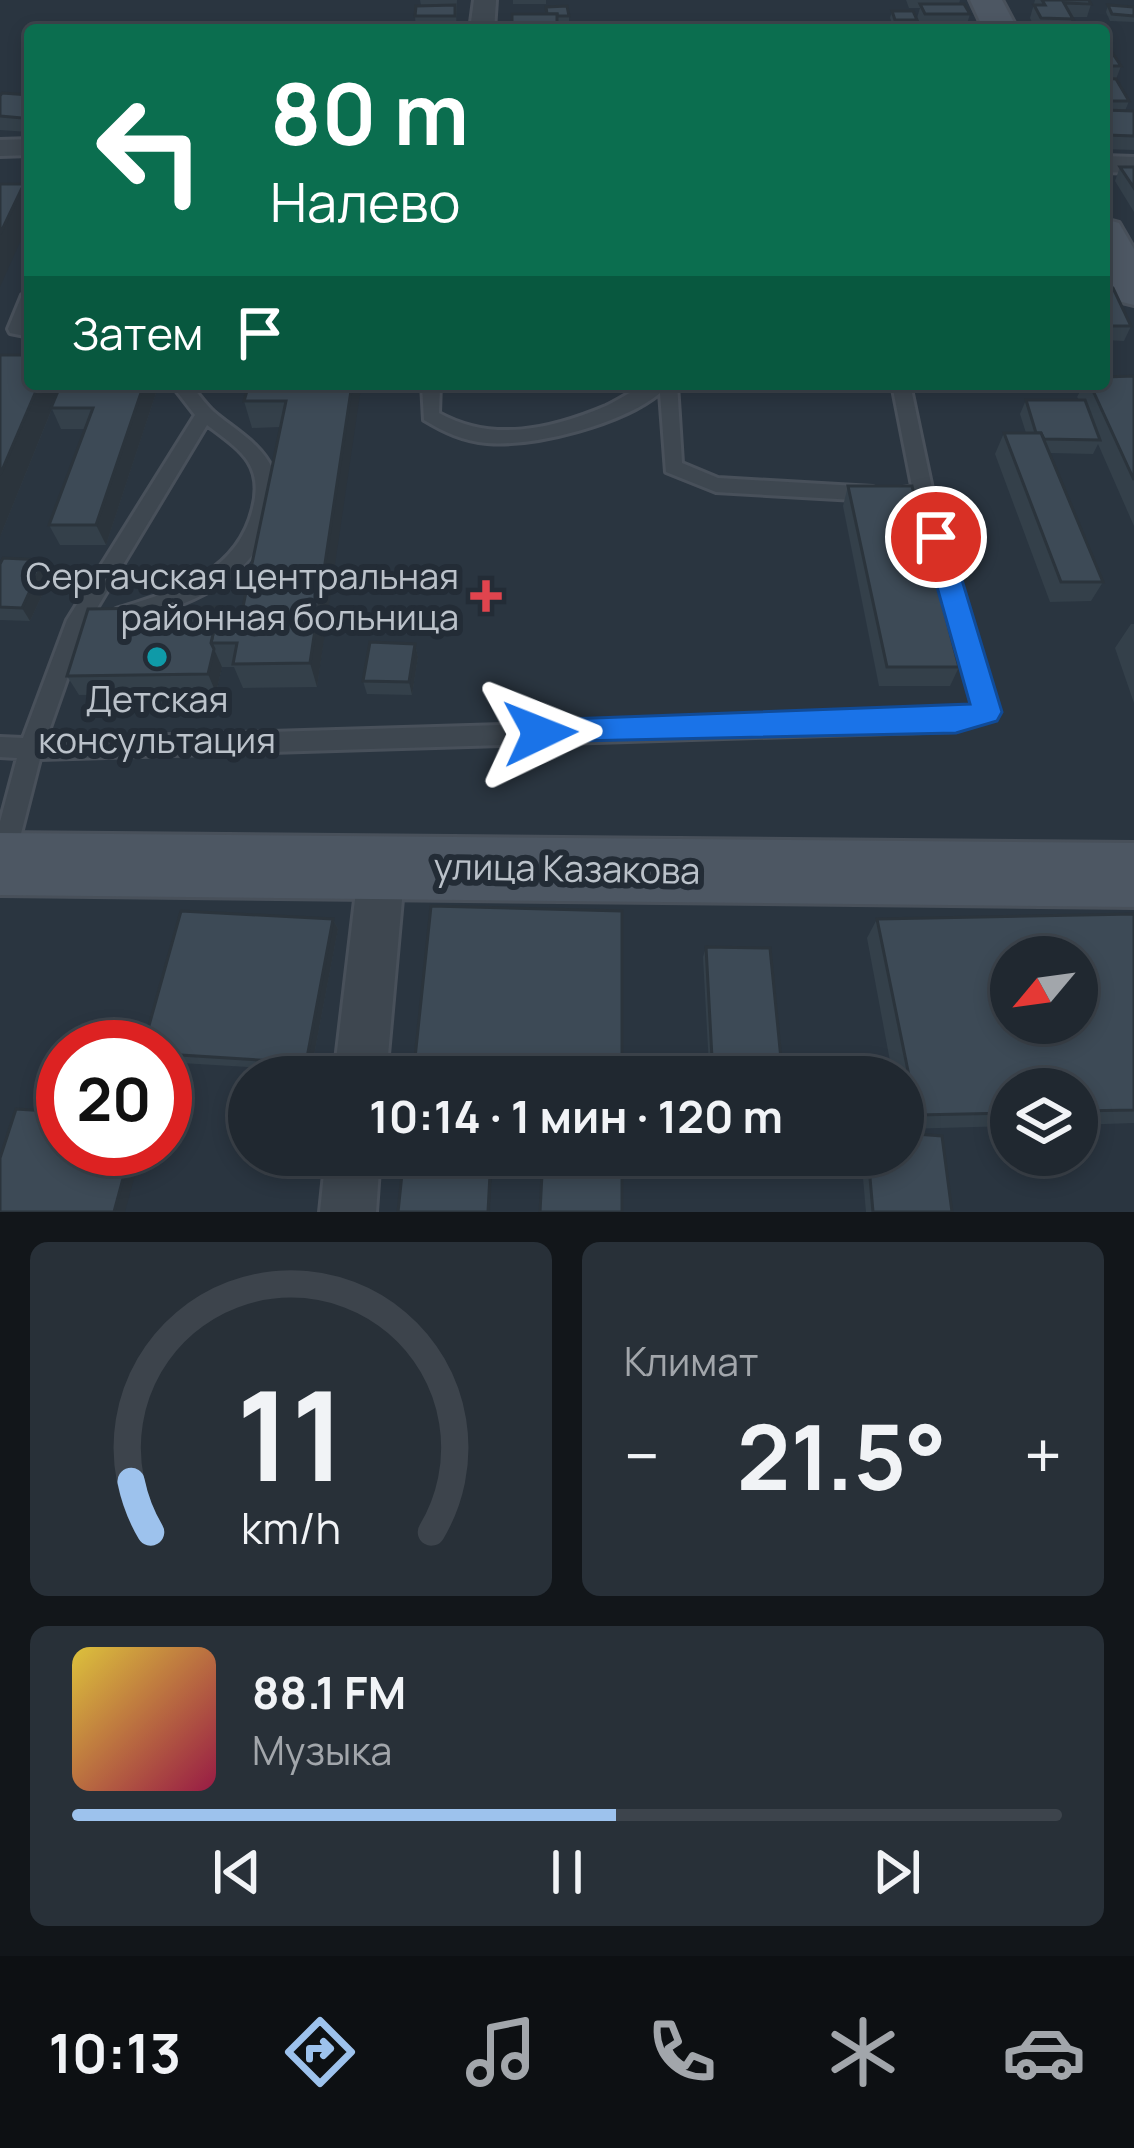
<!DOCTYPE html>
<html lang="ru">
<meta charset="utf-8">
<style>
:root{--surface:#202830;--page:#283038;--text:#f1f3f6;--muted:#a2a6ab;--line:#3d444c;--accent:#9dc2ed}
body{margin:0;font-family:Manrope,sans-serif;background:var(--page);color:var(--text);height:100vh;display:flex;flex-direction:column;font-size:45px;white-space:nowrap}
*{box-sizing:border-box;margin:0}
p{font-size:39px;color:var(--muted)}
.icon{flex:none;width:66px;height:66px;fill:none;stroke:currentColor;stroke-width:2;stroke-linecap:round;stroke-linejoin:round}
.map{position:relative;height:1212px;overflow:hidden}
.panel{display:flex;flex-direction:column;gap:30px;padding:30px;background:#12161a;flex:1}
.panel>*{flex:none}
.hud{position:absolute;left:24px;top:24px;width:1086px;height:366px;border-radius:12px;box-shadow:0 6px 18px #0003,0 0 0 3px var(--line);background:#0b6e4f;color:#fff;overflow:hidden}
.needle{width:78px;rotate:241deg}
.tools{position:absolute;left:990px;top:936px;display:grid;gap:24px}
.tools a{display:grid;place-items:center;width:108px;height:108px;border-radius:50%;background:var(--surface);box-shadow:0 6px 18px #0003,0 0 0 3px var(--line);font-size:60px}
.speed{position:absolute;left:36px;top:1020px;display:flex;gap:24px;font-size:60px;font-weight:700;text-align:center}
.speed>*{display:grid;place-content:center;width:156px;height:156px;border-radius:50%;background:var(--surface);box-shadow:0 6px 18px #0003,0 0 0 3px var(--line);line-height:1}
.speed .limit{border:18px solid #d22;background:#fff;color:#111}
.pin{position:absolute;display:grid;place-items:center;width:102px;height:102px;color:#fff;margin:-51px;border:6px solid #fff;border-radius:50%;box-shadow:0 3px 12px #0007}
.me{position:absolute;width:132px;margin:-66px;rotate:88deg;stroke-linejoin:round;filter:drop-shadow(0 0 9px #0008)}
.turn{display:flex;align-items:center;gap:42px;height:252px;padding:0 48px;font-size:54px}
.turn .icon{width:156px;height:156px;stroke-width:2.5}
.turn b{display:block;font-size:84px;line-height:102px}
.then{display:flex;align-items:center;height:114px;padding:0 48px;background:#0003;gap:24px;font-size:45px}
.big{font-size:90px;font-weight:700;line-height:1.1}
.panel .widget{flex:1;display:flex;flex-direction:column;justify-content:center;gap:18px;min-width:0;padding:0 42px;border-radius:18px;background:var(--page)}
.panel .dial{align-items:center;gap:0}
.dial svg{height:312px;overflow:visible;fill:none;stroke:var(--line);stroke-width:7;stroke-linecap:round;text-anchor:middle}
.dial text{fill:var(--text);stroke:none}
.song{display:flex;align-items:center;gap:36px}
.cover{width:144px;height:144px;border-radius:18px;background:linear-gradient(135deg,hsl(50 70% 55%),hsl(340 70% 35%))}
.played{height:12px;border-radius:6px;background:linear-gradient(90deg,var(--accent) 55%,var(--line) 55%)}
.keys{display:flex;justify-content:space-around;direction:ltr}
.heat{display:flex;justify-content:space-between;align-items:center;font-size:66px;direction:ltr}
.panel .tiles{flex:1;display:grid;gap:30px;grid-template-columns:1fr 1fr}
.widget:last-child{grid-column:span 2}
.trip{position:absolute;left:228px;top:1056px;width:696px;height:120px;border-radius:60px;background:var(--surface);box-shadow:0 6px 18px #0003,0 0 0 3px var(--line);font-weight:700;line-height:120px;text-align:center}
.dock{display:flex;height:192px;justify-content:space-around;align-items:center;background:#0d1013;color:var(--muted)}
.dock .icon{width:84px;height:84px}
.dock .selected{color:var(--accent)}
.dock b{font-size:54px;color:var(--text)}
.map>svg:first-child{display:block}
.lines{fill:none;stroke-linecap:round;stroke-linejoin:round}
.lane-casing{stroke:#48505a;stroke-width:6}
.street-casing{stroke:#48505a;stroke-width:6}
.secondary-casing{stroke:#48505a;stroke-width:6}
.lane{fill:#3e4750;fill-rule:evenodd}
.street{fill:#3e4750;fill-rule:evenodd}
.secondary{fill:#4d5763;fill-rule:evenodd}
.wall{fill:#34404a}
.shaded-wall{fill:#2b343c}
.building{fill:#3d4a56;stroke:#2b343c;stroke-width:3;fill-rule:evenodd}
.route{fill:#1a73e8;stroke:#114b97;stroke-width:3}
.health-dot{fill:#e0444e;stroke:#232c36;stroke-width:4.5}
.culture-dot{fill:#0f9aa8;stroke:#232c36;stroke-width:4.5}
.labels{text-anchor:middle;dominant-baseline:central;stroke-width:12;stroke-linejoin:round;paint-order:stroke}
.poi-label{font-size:36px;fill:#bbc2ca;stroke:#232c36;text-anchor:end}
.street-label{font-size:36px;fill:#bbc2ca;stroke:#232c36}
</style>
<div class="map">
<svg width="1134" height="1212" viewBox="0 0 1134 1212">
<rect width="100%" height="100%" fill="#2a3540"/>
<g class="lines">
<g class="lane-casing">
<g id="lane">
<path d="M30,290V315L26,326L30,327V337L10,333L8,329L22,295Z"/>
<path d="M171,384H190C198,393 205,404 214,412C235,430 261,443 273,470C280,484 275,500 271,515C254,584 185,606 123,623L116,621L112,615L116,609C173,591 237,575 253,508C264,464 240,450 207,425L85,628L46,739L956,711L974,706L915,500L903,498L900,493L903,488L912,486L892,384H910L933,493L998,712L995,719L956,731L40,759L14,861L11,869L0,872V822L17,758L0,757V737L23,738L67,620L195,415Z"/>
<path d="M422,384H440L439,413C493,443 551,429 606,406C619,400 636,388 648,384C655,382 669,384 677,384L682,463L718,478L873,487L883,494L873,501L716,492L666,472L660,393C623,424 535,447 487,443C463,441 444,432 424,420Z"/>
</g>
</g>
<g class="street-casing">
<g id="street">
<path d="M474,0H496L494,30H470Z"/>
<path d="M30,139V155L0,156V140Z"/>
<path d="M1104,156L1134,157V173L1104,172Z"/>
<path d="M382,845L398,851L405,866L386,1077H334L359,866L366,851Z"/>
<path d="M326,1155H380L376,1212H320Z"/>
</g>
</g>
<g class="secondary-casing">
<g id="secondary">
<path d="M970,0H1002L1018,30H984Z"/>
<path d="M1104,219L1119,223L1134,249V305L1118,301L1104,275Z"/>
<path d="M0,833L1134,843V907L0,895Z"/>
</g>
</g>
<use href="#lane" class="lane"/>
<use href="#street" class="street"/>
<use href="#secondary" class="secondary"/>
</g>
<g class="wall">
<path d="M420,0H457L456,29H416L415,16L421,5Z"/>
<rect x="513" y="0" width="33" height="4"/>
<path d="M906,0H960L959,4L970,14L967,24L937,30L938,27L922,28L917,18L920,8H909Z"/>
<path d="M1035,0H1089L1091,4L1087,17H1072L1070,26L1087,30H1036L1030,18Z"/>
<path d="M1108,5L1134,7V22L1110,21L1106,12Z"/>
<path d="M546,7L569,16V22L557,23V30H510L512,28V14H546Z"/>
<path d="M892,11L917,20L915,27H894L890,18Z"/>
<path d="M1104,48L1121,66L1116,79L1129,101L1125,111H1134V150L1104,149Z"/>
<path d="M30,95L28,132L0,130V96Z"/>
<path d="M1120,167H1134V212L1115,181Z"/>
<path d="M1104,288L1131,326L1124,341L1104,340Z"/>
<path d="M1134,376V526L1098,444L1093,454L1050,453L1103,582L1091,601L1050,602L995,454L1004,433H1026L1020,414L1026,400H1079L1077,397L1084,384H1104Z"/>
<path d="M30,384H159L106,545H60L49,525L86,429H61L52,409L0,537Z"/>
<path d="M249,384H360L317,687L243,688L234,667H222L216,693L79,695L67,676L228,621H240L280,427L252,428L244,401Z"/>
<path d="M454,384H515L454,388Z"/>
<path d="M848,486L959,667L950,686H879L843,506Z"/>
<path d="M44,560L52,574L30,621L0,620V564Z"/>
<path d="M1131,624H1134V703L1115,648Z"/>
<path d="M415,644L418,657L412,695L367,694L363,681Z"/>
<path d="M1134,914V1123L1077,1125V1089H1011V1126L904,1129L903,1077H893L867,938L877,919Z"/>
<path d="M333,919L338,929L311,1071L165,1062V1047Z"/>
<path d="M706,947L781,1059L776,1068L709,1066L703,957Z"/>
<path d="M861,1155H903L952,1212H866Z"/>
</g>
<g class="shaded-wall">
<path d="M30,106V128L28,132L22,118Z"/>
<path d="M24,184L30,199V220L0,287V234Z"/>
<path d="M39,384H62L0,537V475Z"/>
<path d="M144,384H159L106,545L96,525Z"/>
<path d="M352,384H360L361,388L317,687L310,663Z"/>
<path d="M44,560L52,574L30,621L22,608Z"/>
<path d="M415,644L418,657L412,695L409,682Z"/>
<path d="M214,649L222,667L216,693L208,674Z"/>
<path d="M333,919L338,929L311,1071L306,1063Z"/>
<path d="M131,1149H142L125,1212H114Z"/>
<path d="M491,1155H493L490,1212H488Z"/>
</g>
<g class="building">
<path d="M1042,0H1089L1091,4L1064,3L1073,19L1041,18L1034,5H1045Z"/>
<path d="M920,4H964L970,14H925Z"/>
<path d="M455,5V16H415L416,6Z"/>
<path d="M1108,5L1134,7V16L1112,14Z"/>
<path d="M567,6L569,16H557V14H547L546,7Z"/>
<path d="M892,11H913L917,20H895Z"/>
<rect x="512" y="14" width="45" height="11"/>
<path d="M975,24L978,30H929H941L939,25Z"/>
<path d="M1047,25L1085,26L1087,30H1049Z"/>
<rect x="510" y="28" width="37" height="2"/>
<path d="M1104,48H1109L1121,66H1104Z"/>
<path d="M1104,78L1116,79L1129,101H1104Z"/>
<path d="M2,93L30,95V106L22,118L0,116V96Z"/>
<path d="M1104,110L1134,111V136L1107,135L1104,130Z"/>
<path d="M1120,167H1134V188Z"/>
<path d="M0,184H24L0,234Z"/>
<path d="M1104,288H1113L1131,326H1104Z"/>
<path d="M0,355H30V384H39L0,475Z"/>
<path d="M1134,376V480L1090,384H1104V377Z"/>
<path d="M61,384H144L96,525H49L93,408H51Z"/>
<path d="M249,384H352L310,663L233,664L237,643H211L216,621H240L286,401H244Z"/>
<path d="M1026,400H1085L1100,440L1044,439L1041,433H1036Z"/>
<path d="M1004,433H1041L1103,582H1061Z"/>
<path d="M848,486H912L959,667H887Z"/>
<path d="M3,558L44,560L22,608L0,607V564Z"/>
<path d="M223,607L220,621H216L211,643L214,649L208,674L67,676L88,609Z"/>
<path d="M370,642L415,644L409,682L363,681Z"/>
<path d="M431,906L622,911V1077H413Z"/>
<path d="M181,911L333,919L306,1063L165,1054V1047H143Z"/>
<path d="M1134,914V1110L1077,1111V1089H1011V1113L917,1115L877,919ZM1011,957H1077V1023H1011Z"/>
<path d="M706,947L770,948L781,1059L712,1058Z"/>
<path d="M16,1109L63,1112V1149H131L114,1212H0V1158Z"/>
<path d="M903,1133L942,1136L952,1212H873L868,1155H903Z"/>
<path d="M404,1155H491L488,1212H398Z"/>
<path d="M543,1155H622V1212H540Z"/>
</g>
<path class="route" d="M936,527L949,537L1002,712L997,721L956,733L529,742L525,733L529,724L540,720L970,704L923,537Z"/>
<path class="health-dot" d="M480 578h12v12h12v12h-12v12h-12v-12h-12v-12h12z"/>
<circle class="culture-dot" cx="157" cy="657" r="12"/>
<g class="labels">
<g class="poi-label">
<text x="459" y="575">Сергачская центральная<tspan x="459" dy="41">районная больница</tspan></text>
<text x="157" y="698" text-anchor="middle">Детская<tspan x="157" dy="41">консультация</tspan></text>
</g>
<g class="street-label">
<text transform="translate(567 868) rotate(1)">улица Казакова</text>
</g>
</g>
</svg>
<div class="tools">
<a><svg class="needle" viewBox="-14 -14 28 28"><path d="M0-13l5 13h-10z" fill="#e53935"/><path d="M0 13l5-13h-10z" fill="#a2a6ab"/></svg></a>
<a><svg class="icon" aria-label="layers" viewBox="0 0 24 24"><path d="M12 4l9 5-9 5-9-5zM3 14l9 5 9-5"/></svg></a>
</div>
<div class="speed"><div class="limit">20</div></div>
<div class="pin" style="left:936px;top:537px;background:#d93025"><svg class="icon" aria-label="arrive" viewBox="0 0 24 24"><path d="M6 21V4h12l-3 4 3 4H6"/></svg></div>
<svg class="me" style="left:540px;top:733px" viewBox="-20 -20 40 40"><path d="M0-17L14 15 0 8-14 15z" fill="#1a73e8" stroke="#fff" stroke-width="4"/></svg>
<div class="trip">10:14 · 1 мин · 120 m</div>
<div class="hud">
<div class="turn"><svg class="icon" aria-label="left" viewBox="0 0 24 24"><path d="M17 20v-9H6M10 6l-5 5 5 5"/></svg><div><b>80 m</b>Налево</div></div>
<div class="then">Затем<svg class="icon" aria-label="arrive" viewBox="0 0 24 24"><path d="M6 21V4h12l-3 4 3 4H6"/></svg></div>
</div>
</div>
<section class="panel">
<div class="tiles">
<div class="widget dial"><svg viewBox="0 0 100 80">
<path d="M14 69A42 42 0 1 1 86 69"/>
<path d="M14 69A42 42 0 0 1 9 56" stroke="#9dc2ed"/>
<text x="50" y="56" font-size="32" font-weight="700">11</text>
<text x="50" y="72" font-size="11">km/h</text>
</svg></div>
<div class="widget"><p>Климат</p>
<div class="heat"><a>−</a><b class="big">21.5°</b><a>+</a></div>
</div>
<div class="widget">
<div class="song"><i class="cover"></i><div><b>88.1 FM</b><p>Музыка</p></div></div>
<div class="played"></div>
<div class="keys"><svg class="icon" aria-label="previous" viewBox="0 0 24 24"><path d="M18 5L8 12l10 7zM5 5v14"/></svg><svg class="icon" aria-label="pause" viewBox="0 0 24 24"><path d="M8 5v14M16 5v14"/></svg><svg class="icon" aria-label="next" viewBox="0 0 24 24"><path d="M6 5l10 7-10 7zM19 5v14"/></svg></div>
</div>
</div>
</section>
<nav class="dock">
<b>10:13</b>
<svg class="icon selected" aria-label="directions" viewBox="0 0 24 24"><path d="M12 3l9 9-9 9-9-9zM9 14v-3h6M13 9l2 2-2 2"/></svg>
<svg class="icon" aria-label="music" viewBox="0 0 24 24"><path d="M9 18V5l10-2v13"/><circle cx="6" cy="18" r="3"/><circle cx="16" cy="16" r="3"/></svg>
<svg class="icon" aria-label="phone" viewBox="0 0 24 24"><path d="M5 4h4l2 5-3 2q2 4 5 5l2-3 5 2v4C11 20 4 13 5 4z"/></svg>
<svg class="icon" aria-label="climate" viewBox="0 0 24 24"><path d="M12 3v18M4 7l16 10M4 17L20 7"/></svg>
<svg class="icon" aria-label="car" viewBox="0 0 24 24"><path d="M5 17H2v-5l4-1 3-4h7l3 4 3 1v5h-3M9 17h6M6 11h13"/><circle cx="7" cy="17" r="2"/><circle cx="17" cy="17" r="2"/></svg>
</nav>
